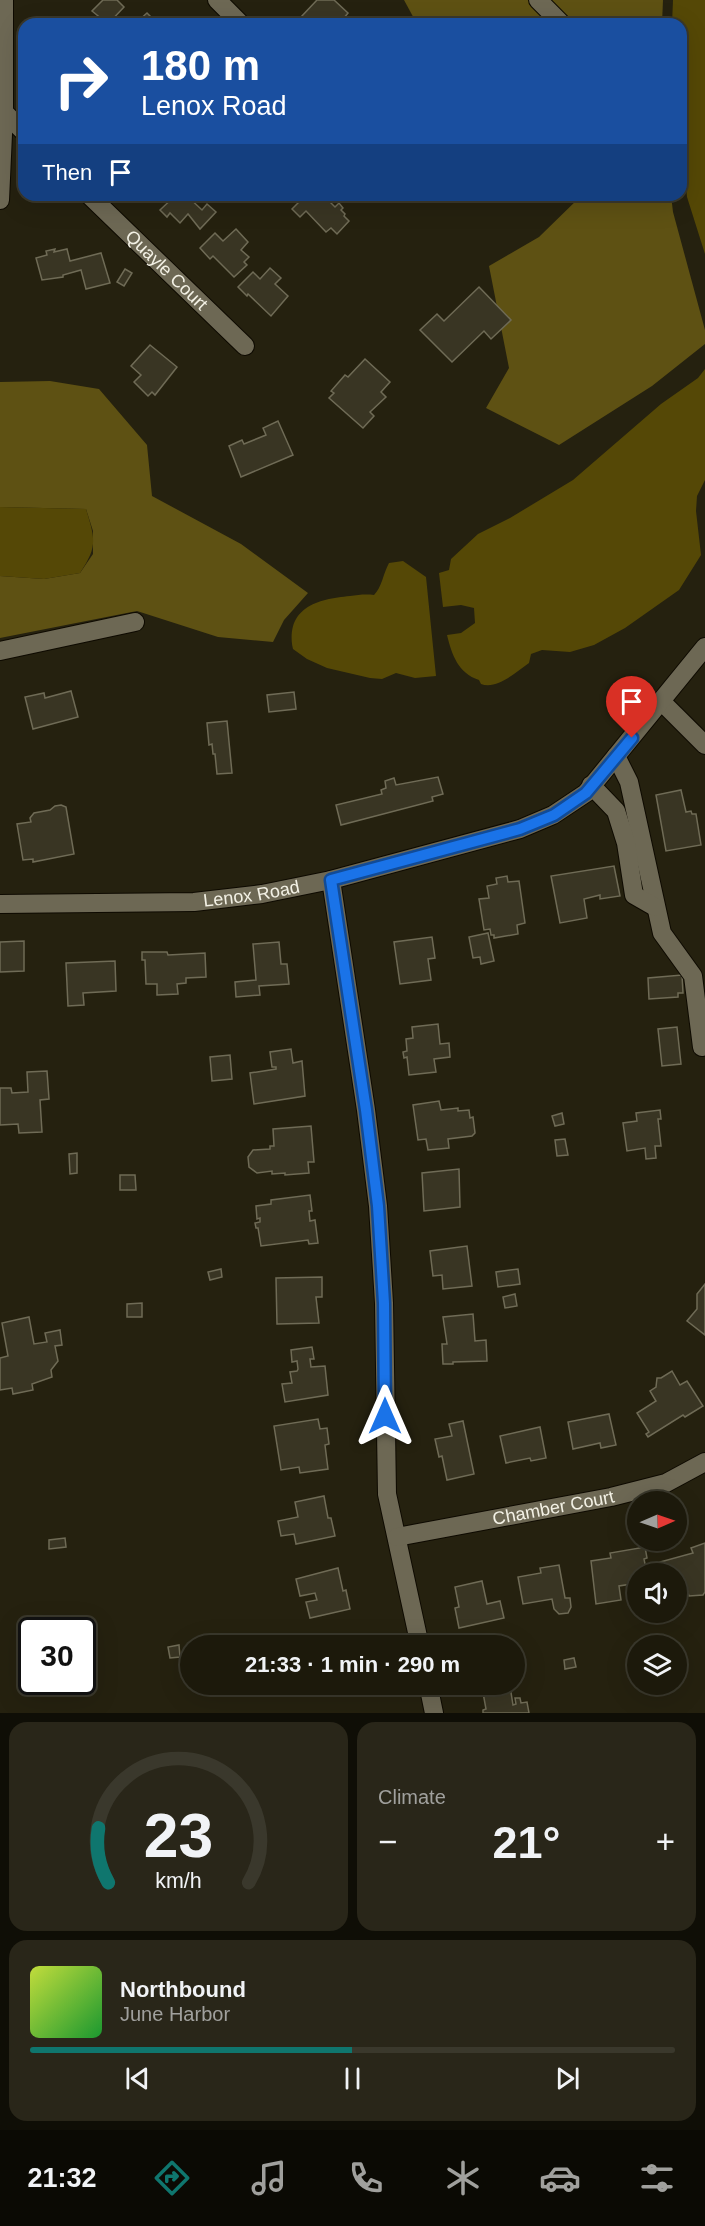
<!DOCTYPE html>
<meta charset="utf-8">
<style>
:root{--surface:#1c190b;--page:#292619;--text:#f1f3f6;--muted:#a0a09d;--line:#3a382c;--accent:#0f766e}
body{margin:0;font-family:Arial,sans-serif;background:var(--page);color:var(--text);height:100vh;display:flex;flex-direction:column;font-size:22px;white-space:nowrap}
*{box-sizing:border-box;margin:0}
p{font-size:20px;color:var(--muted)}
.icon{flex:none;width:33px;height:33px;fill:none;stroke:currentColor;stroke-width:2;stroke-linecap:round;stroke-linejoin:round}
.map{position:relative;height:1713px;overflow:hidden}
.panel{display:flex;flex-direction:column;gap:9px;padding:9px;background:#0f0e06;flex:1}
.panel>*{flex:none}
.guide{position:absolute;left:18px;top:18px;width:669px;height:183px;border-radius:18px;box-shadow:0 6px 24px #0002,0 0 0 2px var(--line);background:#1a4fa0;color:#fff;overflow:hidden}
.needle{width:39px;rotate:88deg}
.tools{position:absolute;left:627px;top:1491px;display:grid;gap:12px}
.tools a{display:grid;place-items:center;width:60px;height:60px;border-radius:50%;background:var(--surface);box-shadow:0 6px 24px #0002,0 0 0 2px var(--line);font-size:30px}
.speed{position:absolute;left:18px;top:1617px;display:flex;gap:12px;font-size:30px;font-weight:700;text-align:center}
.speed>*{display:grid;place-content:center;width:78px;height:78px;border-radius:50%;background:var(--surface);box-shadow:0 6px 24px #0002,0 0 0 2px var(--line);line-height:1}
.speed .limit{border:3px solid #111;border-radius:9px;background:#fff;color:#111}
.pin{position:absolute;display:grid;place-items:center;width:51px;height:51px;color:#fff;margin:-62px -26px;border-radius:50% 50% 50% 0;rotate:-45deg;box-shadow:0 0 6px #0007}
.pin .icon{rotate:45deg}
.me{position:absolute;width:66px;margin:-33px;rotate:0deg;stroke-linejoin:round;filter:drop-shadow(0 0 4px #0008)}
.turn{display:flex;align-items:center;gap:21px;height:126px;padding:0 24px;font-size:27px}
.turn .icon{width:78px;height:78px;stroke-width:2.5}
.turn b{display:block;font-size:42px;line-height:51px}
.then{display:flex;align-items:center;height:57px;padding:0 24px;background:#0003;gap:12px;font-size:22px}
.big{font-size:45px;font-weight:700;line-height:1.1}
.panel .card{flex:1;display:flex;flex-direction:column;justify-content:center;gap:9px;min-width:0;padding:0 21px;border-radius:18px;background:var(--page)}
.panel .dial{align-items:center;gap:0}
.dial svg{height:156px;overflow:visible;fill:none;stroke:var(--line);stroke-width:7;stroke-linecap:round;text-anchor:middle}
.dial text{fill:var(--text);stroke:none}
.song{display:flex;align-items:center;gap:18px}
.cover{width:72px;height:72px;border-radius:9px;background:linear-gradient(135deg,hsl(70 70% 55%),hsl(130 70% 35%))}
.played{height:6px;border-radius:3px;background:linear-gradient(90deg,var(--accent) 50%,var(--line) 50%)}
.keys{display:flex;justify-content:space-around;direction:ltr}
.heat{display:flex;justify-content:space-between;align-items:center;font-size:33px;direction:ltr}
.panel .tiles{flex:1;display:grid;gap:9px;grid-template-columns:1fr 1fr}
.card:last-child{grid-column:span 2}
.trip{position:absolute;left:180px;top:1635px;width:345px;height:60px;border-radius:30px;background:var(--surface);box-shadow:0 6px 24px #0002,0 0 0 2px var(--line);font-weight:700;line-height:60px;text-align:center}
.tabs{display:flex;height:96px;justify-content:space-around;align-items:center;background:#0b0a04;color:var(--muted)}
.tabs .icon{width:42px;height:42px}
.tabs .current{color:var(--accent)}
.tabs b{font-size:27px;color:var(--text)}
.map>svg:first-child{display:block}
.forest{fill:#5e5113}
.water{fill:#554806}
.building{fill:#393523;stroke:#6f6b56;stroke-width:1.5}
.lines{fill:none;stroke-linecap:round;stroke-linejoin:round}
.minor-casing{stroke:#0e0a00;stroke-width:20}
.minor{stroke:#6d6854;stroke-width:18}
.route-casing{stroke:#114b97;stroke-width:15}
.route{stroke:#1a73e8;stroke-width:10}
.labels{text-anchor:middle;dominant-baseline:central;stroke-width:6;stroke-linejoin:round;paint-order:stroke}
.street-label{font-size:18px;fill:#f3f1e5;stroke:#0c0b04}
</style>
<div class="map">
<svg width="705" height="1713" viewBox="0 0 705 1713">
<rect width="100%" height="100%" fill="#25210f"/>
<g class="forest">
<path d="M404,0H663L662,24H417Z"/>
<path d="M582,195H671L673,212L705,330V344L652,386L559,445L486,408L509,368L489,266L539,237Z"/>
<path d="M50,381L99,389L147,445L152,496L241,544L308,593L284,620L273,642L218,637L137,611L0,638V576L44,579L80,573L93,554V531L86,509L0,507V382Z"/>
</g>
<g class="water">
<path d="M673,0H705V254L687,197L681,136V24H672Z"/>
<path d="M705,369V480L697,496L696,511L701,555L679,590L625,628L594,645L570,652L542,650L531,654L529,663C516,672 497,690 481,684L479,680C458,673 452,655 447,635L461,633L475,623L474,608L461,605L443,607L439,573L449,570L451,559L478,534L510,518L573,480L661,404L698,378Z"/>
<path d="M0,507L86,509C95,539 98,546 80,573L44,579L0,576Z"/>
<path d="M403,561L426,577L436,676L415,678L396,673L382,679L370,678L327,668L307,659L293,649C285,608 317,599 350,596C358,595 365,594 374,595C382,587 383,574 389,563Z"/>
</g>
<g class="building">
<path d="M103,0H117L124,7L108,24L92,11Z"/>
<path d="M317,0H334L348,13L339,24H309L301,17Z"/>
<path d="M147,13L156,22L159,19L162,23L126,24L133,17L137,22Z"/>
<path d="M176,195H186L202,210L207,204L216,212L200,229L188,214L180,223L170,213L167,217L160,210Z"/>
<path d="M306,195H323L335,207L339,203L343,208L341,210L345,214L344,216L349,221L337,234L331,228L326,232L306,211L300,217L292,209Z"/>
<path d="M236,229L248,242L241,250L249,257L244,262L247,265L234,277L213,256L210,259L200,248L215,233L223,241Z"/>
<path d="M55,249L54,252L67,249L70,261L101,253L110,283L86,289L81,270L63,275V277L42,280L36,258L47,255L46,251Z"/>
<path d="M270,268L281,278L275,284L288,296L271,316L248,294L247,296L238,287L253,272L260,279Z"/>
<path d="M125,269L132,273L124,286L117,282Z"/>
<path d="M479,287L511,320L491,339L484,331L452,362L420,330L437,314L444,321Z"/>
<path d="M150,345L177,367L155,395L152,392L148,396L134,382L141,375L131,366Z"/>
<path d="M365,359L390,382L381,392L386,397L370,412L374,416L363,428L329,398L334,393L331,391L345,375L348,377Z"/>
<path d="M278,421L293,455L241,477L229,446L242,440L244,444L266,435L263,428Z"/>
<path d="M71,691L78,717L33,729L25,697L44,693L45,698Z"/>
<path d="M294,692L296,709L269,712L267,695Z"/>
<path d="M227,721L232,773L217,774L215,754H213L212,744L209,745L207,723Z"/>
<path d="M438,777L443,794L432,797L433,801L341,825L336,805L382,794L381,790L386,788L385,781L394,778L396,785Z"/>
<path d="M681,790L686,812L691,811L692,814H696L701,845L666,851L656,795Z"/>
<path d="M61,805L66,807L74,854L33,862V859L23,860L17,824L31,822L30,818L34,813L50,810L55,806Z"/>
<path d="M614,866L620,896L600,899V895L584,899L587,918L560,923L551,876Z"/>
<path d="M507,876L508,882L519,881L525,923L517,925L518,934L494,938V935H491L490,929L484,930L479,899L489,898L487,886L497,884L496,878Z"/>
<path d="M488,933L494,961L481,964L480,957L473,958L469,937Z"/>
<path d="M432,937L435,958L428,959L431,980L400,984L394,942Z"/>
<path d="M24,941V971L0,972V942Z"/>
<path d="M279,942L281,964H287L289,984L259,986L260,995L236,997L235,982L256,980L253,944Z"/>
<path d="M142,952H167L168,955L205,953L206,977L186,978V983L177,984L178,994L157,995V984H146L145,960H142Z"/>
<path d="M115,961L116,991L83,993L84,1005L68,1006L66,963Z"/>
<path d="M682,975L683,993H678V997L649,999L648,978Z"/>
<path d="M438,1024L440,1044L449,1043L450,1057L434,1059L436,1072L409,1075L407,1057L404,1058L403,1052L407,1051L406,1039L413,1038L412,1027Z"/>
<path d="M677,1027L681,1064L662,1066L658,1029Z"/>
<path d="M291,1049L293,1063L302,1061L305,1096L254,1104L250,1073L276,1069V1067H272L270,1052Z"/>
<path d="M230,1055L232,1079L212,1081L210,1057Z"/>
<path d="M47,1071L49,1099L40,1100L42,1132L19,1133L18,1124L0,1125V1088H11L12,1093L28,1092L27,1072Z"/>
<path d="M439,1101L441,1110L458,1108V1111L469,1110L470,1118L473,1117L475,1133L472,1136L448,1139L449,1148L428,1150L426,1139L418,1140L413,1105Z"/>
<path d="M660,1110L661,1119H658L661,1146H655L656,1158L646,1159L645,1148L627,1151L623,1123L637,1121L636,1113Z"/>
<path d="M562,1113L564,1124L555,1126L552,1116Z"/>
<path d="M311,1126L314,1162H308L309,1173L285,1175V1173L272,1174V1171L257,1173L249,1167L248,1157L253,1150L270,1149V1146H274L273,1129Z"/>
<path d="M565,1139L568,1155L557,1156L555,1140Z"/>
<path d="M77,1153V1173L70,1174L69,1154Z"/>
<path d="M459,1169L460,1207L424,1211L422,1173Z"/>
<path d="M120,1175H135L136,1190H120Z"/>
<path d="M310,1195L312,1211H309L310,1221L315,1220L318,1243L309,1244L308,1240L261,1246L258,1228H256L255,1223L260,1222V1218L257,1219L256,1206L271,1204V1200Z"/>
<path d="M467,1246L472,1286L443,1289L442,1275L433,1276L430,1251Z"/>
<path d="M221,1269L222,1277L210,1280L208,1272Z"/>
<path d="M518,1269L520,1284L498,1287L496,1272Z"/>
<path d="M322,1277V1297H316L319,1323L277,1324L276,1278Z"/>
<path d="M705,1284V1335L687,1321L697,1309V1294Z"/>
<path d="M515,1294L517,1306L505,1308L503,1297Z"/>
<path d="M142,1303V1317H127V1304Z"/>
<path d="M473,1314L475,1341L486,1340L487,1361L453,1362V1364H443L442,1344H447L443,1317Z"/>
<path d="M29,1317L34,1344L47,1342L45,1333L60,1330L62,1345L55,1346L58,1361L51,1370L52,1377L32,1384L33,1390L13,1394L12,1388L0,1390V1358L8,1356L2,1323Z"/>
<path d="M312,1347L314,1359H310L311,1367L325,1366L328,1395L285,1402L282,1384L292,1383L290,1372L297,1371L298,1369L297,1361L292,1362L291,1350Z"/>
<path d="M672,1371L680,1385L687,1381L703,1406L685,1417L683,1415L648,1437L646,1434L649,1432L637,1413L656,1401L650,1391L656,1387L657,1378H661Z"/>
<path d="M609,1414L616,1445L601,1448L600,1443L573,1449L568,1422Z"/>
<path d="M318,1419L320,1429L327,1428L329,1444L325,1445L328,1469L300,1473L299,1467L281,1470L274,1426Z"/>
<path d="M463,1421L474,1474L447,1480L442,1456L439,1457L435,1439L452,1436L449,1424Z"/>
<path d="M540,1427L546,1458L531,1461L530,1458L506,1463L500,1436Z"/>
<path d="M324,1496L328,1518H331L335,1536L296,1544L294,1534L281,1536L278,1521L298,1517L295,1502Z"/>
<path d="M65,1538L66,1547L49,1549V1540Z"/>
<path d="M705,1543V1592L703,1595L689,1596L686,1586L676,1589V1574H667L665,1568H661L660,1562L693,1553L691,1548Z"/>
<path d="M645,1547L647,1558L644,1559L647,1574H638V1583L619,1586L621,1600L596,1604L591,1561L611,1558L610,1553Z"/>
<path d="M559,1565L565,1598H570L571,1607L568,1613L559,1614L554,1609L552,1599L523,1604L518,1577L541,1573L540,1568Z"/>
<path d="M338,1568L343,1591L346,1590L350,1609L310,1618L306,1602L317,1600L315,1593L300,1596L296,1579Z"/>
<path d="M482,1581L487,1604L500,1601L504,1618L459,1628L455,1608L459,1607L455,1587Z"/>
<path d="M355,1640L356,1646H328V1645Z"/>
<path d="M179,1645L180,1657L170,1658L168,1647Z"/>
<path d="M574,1658L576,1667L565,1669L564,1660Z"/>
<path d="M497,1684H511L510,1686L513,1705L516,1704L515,1698H520L521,1703L527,1702L529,1713H483V1710L486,1709L482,1687Z"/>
</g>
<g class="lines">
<g class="minor-casing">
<g id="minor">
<path d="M217,0L241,24"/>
<path d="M538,0L562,24"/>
<path d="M4,112L24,132"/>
<path id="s1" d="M89,195L245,346"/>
<path d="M0,200L4,112V0"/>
<path d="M0,651L135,622"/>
<path d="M662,702L705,745"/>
<path d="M616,756L629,782L662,933L693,976L702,1047"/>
<path d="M591,785L616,811L626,843L634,895L655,907"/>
<path d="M331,880L366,1110L378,1206L384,1303L387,1494L420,1646"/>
<path id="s2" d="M0,904L194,902L262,894L331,880L520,829L553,815L586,793L705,647"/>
<path id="s3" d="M397,1537L611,1497L666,1483L705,1462"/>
<path d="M428,1684L434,1713"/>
</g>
</g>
<use href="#minor" class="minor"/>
</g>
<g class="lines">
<g class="route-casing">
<path id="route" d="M385,1416L384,1303L378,1206L366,1110L331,880L520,829L554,815L586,793L632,738"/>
</g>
<use href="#route" class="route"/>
</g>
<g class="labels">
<g class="street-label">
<text stroke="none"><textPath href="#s1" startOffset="108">Quayle Court</textPath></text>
<text stroke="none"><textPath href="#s2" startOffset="252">Lenox Road</textPath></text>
<text stroke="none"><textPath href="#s3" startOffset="159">Chamber Court</textPath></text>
</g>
</g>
</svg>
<div class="tools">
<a><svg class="needle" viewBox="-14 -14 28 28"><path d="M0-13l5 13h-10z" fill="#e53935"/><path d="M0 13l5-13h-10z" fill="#a0a09d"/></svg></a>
<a><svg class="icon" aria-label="sound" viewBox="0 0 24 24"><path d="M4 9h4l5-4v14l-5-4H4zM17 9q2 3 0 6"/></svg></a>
<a><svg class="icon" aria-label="layers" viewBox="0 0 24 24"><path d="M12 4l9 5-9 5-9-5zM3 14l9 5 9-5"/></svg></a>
</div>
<div class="speed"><div class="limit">30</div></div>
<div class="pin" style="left:632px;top:738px;background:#d93025"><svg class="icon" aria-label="arrive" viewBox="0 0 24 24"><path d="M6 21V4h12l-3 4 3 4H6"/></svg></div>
<svg class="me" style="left:385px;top:1416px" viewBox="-20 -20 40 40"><path d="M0-17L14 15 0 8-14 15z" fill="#1a73e8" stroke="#fff" stroke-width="4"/></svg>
<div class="trip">21:33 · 1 min · 290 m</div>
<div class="guide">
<div class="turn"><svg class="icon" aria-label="right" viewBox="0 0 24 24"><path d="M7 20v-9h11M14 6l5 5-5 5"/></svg><div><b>180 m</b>Lenox Road</div></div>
<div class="then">Then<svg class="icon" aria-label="arrive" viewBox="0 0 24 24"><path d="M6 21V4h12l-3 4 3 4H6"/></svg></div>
</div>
</div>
<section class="panel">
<div class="tiles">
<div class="card dial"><svg viewBox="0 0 100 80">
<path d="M14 69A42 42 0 1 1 86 69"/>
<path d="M14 69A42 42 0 0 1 9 41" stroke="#0f766e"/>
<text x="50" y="56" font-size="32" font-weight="700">23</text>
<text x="50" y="72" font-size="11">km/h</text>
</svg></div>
<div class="card"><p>Climate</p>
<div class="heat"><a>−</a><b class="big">21°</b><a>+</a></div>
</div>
<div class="card">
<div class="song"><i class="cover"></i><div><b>Northbound</b><p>June Harbor</p></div></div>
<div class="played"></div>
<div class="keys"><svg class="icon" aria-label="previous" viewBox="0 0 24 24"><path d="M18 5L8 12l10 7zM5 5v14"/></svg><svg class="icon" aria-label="pause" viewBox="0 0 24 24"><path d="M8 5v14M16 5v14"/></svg><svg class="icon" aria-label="next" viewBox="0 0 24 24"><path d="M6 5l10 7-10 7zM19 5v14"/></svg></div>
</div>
</div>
</section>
<nav class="tabs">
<b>21:32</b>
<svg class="icon current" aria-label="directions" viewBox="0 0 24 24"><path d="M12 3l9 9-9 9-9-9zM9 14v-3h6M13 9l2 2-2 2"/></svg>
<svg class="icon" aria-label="music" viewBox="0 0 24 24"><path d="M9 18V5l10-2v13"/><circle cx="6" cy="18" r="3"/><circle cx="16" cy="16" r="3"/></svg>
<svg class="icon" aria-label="phone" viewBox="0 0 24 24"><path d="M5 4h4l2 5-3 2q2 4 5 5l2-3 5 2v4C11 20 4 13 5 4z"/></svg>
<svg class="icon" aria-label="climate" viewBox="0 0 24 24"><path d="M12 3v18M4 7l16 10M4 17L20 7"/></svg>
<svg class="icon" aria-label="car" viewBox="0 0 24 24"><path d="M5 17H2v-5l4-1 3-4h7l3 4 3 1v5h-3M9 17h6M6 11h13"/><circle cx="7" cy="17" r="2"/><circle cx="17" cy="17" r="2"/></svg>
<svg class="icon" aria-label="filters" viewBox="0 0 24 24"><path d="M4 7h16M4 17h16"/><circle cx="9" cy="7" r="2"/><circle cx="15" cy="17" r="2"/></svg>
</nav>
